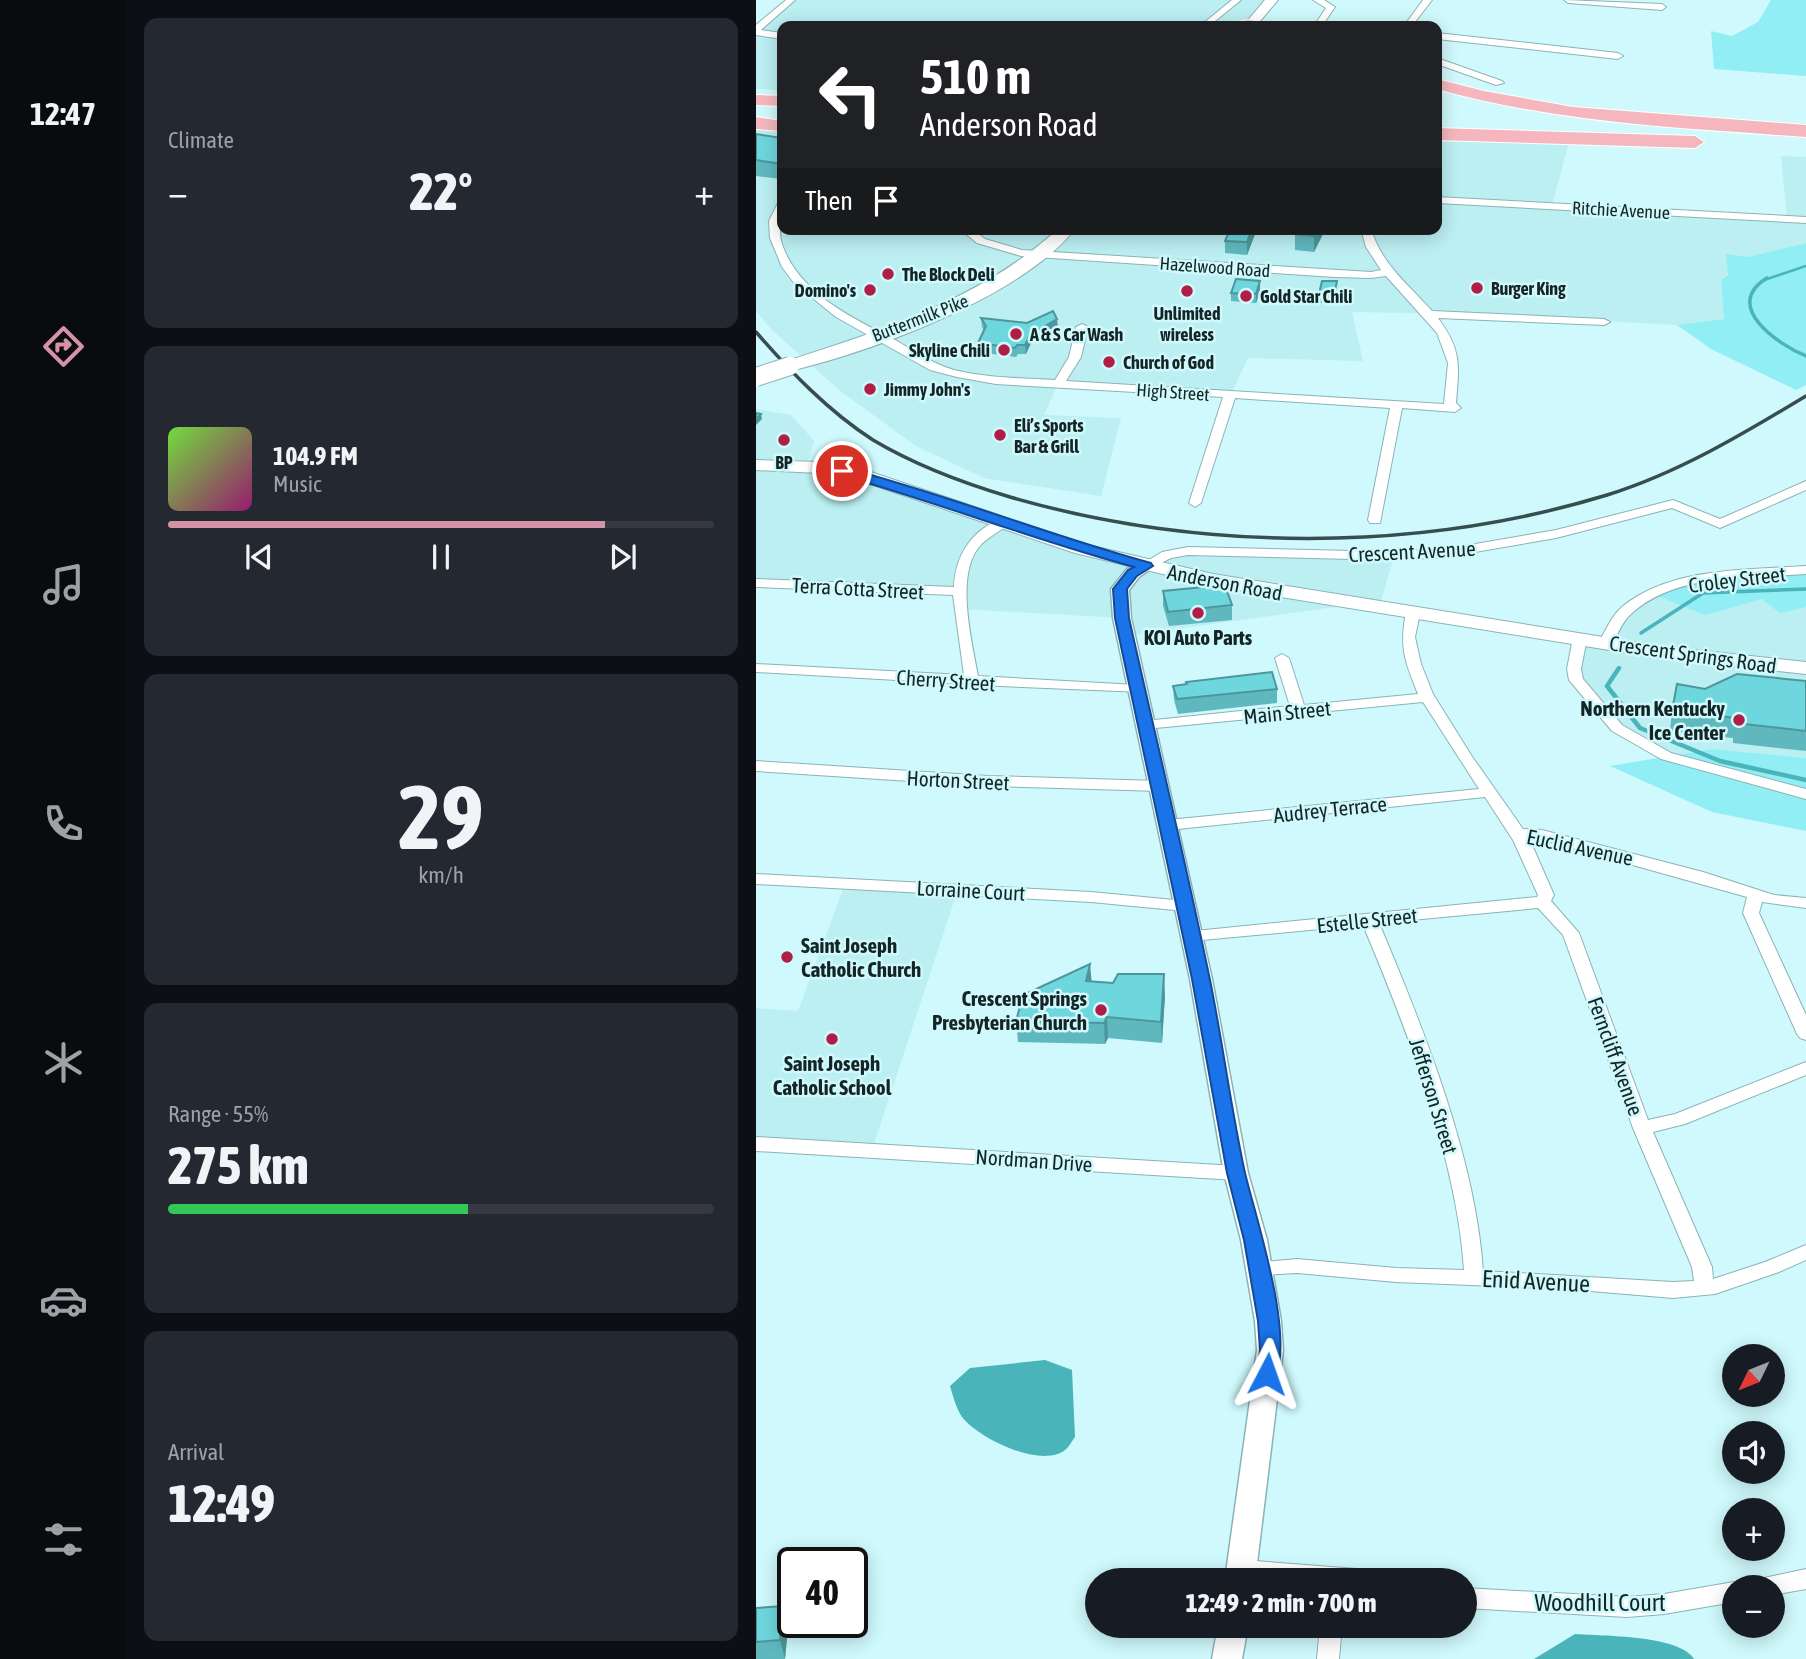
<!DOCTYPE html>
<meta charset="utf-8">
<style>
:root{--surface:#171b24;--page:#242831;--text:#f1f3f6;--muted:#9ea1a6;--line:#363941;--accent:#d493a7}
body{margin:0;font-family:"Asap Condensed",sans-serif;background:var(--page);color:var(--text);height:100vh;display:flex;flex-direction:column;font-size:26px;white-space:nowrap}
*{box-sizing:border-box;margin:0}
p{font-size:23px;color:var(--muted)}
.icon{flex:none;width:38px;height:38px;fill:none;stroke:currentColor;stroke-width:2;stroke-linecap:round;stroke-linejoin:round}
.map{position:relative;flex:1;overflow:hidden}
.side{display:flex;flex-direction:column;gap:18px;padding:18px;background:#0d0f14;width:630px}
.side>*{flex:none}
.top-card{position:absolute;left:21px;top:21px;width:665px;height:214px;border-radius:14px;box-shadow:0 4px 18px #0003;background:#202124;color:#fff;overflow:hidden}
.needle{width:46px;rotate:227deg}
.tools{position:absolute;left:966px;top:1344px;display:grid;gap:14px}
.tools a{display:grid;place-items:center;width:63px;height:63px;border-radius:50%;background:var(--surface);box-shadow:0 4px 18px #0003;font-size:35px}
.speed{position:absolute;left:21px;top:1547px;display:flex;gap:14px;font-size:35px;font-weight:700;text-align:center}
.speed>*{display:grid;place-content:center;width:91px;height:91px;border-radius:50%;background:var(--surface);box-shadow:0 4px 18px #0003;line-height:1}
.speed .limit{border:4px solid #111;border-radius:10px;background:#fff;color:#111}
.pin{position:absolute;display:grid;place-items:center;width:60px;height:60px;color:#fff;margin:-30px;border:4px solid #fff;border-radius:50%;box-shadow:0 2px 7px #0007}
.me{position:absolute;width:77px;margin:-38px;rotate:4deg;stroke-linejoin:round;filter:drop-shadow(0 0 5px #0008)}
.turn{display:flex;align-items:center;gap:24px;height:147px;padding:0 28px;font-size:32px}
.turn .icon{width:91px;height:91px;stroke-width:2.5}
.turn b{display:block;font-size:49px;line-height:60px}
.then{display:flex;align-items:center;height:66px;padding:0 28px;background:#0003;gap:14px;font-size:26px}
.big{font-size:52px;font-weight:800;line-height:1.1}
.side .widget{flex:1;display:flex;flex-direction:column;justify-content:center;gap:10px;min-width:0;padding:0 24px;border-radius:14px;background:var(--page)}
.side .dial{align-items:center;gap:0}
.dial b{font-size:91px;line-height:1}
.song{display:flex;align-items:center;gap:21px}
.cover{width:84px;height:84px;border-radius:10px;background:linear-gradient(135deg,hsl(100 70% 55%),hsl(320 70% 35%))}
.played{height:7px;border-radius:4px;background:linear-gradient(90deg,var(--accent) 80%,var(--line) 80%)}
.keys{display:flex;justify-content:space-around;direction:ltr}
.heat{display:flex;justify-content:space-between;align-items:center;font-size:38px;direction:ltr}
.charge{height:10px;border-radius:5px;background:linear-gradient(90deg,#34c759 55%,var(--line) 0)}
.trip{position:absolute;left:329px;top:1568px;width:392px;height:70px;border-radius:35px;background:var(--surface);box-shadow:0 4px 18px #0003;font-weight:800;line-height:70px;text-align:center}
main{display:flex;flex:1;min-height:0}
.tabs{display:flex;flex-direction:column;width:126px;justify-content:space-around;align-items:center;background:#090b0e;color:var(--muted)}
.tabs .icon{width:49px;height:49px}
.tabs .on{color:var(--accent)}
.tabs b{font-size:32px;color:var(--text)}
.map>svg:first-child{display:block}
.built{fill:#bbeff2}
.green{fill:#90eef4}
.water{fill:#4ab4bb}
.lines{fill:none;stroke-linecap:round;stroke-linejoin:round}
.stream-far2{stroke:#4ab4bb;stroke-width:2.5}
.stream-far1{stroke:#4ab4bb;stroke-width:3.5}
.stream{stroke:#4ab4bb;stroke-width:4.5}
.minor-casing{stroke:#8bb3b5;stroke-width:2}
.tertiary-casing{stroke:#8bb3b5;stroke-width:3}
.secondary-casing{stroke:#8bb3b5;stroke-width:2}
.motorway-casing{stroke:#fff;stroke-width:2}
.minor{fill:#fff;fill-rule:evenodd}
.tertiary{fill:#fff;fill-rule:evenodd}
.secondary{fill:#fff;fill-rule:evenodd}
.motorway{fill:#f5b7bd;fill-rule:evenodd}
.rail{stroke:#384d4e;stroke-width:3.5}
.secondary-bridge-casing{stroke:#8bb3b5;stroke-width:20;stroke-linecap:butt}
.secondary-bridge{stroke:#fff;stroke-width:18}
.wall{fill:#5fb8be}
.shaded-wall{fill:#4d969b}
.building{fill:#6ed6dd;stroke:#4d969b;stroke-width:2}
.route{fill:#1a73e8;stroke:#114b97;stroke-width:2}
.poi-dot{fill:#b01d46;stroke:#cff9fc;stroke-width:2.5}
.labels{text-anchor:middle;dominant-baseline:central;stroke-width:5;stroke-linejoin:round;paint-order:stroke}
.far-street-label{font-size:18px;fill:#152526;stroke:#cff9fc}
.far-poi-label{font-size:18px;font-weight:bold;fill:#152526;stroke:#cff9fc;text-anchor:start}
.street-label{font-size:21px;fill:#152526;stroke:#cff9fc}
.poi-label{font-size:21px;font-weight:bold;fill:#152526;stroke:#cff9fc}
.near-street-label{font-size:24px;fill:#152526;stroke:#cff9fc}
</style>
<main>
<nav class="tabs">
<b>12:47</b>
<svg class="icon on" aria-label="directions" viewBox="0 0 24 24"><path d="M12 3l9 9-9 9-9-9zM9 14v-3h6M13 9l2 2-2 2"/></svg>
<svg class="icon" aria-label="music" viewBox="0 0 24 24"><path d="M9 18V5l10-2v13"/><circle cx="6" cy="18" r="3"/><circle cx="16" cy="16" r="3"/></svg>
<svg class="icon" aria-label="phone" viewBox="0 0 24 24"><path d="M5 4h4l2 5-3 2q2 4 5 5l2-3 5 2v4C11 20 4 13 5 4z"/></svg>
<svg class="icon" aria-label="climate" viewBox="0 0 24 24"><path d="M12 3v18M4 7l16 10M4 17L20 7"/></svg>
<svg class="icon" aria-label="car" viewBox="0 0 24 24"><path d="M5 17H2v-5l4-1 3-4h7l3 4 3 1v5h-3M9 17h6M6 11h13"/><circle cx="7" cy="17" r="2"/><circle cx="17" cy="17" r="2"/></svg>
<svg class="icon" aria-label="filters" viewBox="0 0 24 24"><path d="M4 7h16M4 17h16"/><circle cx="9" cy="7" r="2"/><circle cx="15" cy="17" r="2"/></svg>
</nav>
<section class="side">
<div class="widget"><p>Climate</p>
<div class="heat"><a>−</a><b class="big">22°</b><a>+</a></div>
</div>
<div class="widget">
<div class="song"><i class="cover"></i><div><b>104.9 FM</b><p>Music</p></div></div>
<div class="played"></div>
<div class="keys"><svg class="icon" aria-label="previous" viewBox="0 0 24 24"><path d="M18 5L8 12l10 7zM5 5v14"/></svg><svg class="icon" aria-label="pause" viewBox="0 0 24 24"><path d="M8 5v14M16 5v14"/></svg><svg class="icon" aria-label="next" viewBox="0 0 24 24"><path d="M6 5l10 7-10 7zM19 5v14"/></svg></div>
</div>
<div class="widget dial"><b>29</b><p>km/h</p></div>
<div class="widget"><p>Range · 55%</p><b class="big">275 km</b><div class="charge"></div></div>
<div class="widget"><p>Arrival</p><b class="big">12:49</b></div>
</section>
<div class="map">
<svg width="1050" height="1659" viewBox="0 0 1050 1659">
<rect width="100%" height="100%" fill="#cff9fc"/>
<g class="built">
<path d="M35,0H516L493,25L487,26H26V90L0,89V30Z"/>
<path d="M0,123L26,125V229H681V142L814,138L796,206L1031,219L1025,156L1050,157V243L991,257L965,280L968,319L921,325L715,314L596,312L607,361L492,358L474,396L302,384L288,415L365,418L345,496L228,478L160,446L87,393L16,330L0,311Z"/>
<path d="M0,409L35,415L58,441L51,466L71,468L390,566L425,552L638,556L623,608L600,604L370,636L366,618L205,609V592L0,583Z"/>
<path d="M899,595L949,615L1006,598L1050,607V758L956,749L910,756L882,742L828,692L819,658L824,638L850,642L863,621Z"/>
<path d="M89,884L202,889L116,1150L0,1144V1008L42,1011Z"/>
</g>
<g class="green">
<path d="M1015,0H1050V76L958,69L955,31L976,36L1002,22Z"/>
<path d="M1050,243V385L1040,390L955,349L921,325L968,319L965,280L972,275L970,254L991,257Z"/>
<path d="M1050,570V607L1024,613L1006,599L949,615L899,595L938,581Z"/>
<path d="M956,749L1050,758V831L956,812L854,766Z"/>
</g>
<g class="water">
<path d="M289,1360L316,1370L319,1437C316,1441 313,1447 309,1450C285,1469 222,1438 206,1417C200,1408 197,1396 194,1386L214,1368Z"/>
<path d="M819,1634C846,1636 924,1635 938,1659H778Z"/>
</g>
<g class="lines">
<path class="stream-far2" d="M1008,280L1050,266"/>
<g class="stream-far1">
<path d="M1011,278C965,306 1023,345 1050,356"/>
<path d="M885,633L947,593L1050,589"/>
</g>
<path class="stream" d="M863,668L851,686L884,728L964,761L1050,780"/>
<g class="minor-casing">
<g id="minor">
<path d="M30,0H39L5,30L26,33V39L0,35V25Z"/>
<path d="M476,0H485L453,26H444Z"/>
<path d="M557,0H568L579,7L566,26H558L570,8Z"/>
<path d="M667,0H676L656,26H648Z"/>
<path d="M808,0L906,4L910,7L906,10L812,3Z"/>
<path d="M681,33L862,53L867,56L862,59L681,39Z"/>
<path d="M681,58L746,81L748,83L740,85L681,64Z"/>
<path d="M681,197L1050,217V223L681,203Z"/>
<path d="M26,202C27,216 21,229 26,244C43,294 97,318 141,341C160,352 177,364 198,370C231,378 265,378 299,380L313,357L320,327L326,324L332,327L325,357L310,381L688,404L692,363L681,333L630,276L615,278L579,277L265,256L221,243L204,229H216L229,239L266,250L615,272L625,270L610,247L605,229H615C626,265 652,284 676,311L848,319L854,322L848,325L682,318C706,350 703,365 700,403L705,408L699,412L646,408L624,523H614L612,520L634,408L479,398L445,503L439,507L433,503L467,397L240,384L201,377L174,370L80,317L38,283L26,267L14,238L13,221L22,203Z"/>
<path d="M1050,481V490L964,528L916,508L800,538L690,557L638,560L432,555L415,558L390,570L383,566L406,552L432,547L638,552L690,549L800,530L917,500L964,519Z"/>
<path d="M246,519L253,523C244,532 231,537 223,547C199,576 216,642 222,676L381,685L388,689L386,692L221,685L216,686L210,684L0,672V664L208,675L197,595L0,587V579L198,587C199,556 216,529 246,519Z"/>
<path d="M1050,566V574C994,578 921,573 876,613C866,621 862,635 855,645H845L843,642C850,630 856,615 867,606C916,567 991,570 1050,566Z"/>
<path d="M657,609L664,613L659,637L665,664L677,694L715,755L767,829L786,830L947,872L1018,895L1050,898V908L1006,902L1003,913L1050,1015V1040L1044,1038L1041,1034L987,913L991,897L780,838H773L798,895L795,901L823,933L892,1120L919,1114L1050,1062V1075L929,1124L897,1132L956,1267L957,1279L1009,1262L1050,1245V1260L1023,1272L959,1294L917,1298L811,1289L640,1282L541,1273L503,1275L496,1273L493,1268L496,1263L541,1259L640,1268L708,1270C701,1159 650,1027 607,925L435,941L427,936L429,932L781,897L782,895L757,840L729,797L412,830L404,825L412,820L723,789L667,702L389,729L382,725L389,721L534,706L519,658L526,654L533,658L548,705L662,694C649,662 643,647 650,613ZM782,908L807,935L877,1128L936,1267L938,1281L917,1282L727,1271C720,1159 667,1027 623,923Z"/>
<path d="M824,634L831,638L825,669L827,679L866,725L915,753L1050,789V799L905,759L856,731L813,680L811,669L817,638Z"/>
<path d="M0,761L232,776L404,781L412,786L404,791L232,786L0,771Z"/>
<path d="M0,874L335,892L429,901L437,906L429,911L335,902L0,884Z"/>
<path d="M0,1137L480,1166L487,1168L489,1173L487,1178L480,1180L0,1151Z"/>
<path d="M486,1560L614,1570L622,1573L625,1580L486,1578L478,1576L475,1569L478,1562Z"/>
<path d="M1050,1569V1589L1017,1595V1587H996L999,1580Z"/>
<path d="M978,1582L987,1587H978V1602L908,1614L871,1617L709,1608V1588L871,1597L908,1594Z"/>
<path d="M564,1626H586L583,1659H561Z"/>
</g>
</g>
<g class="tertiary-casing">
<g id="tertiary">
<path d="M390,561L399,566L383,577L373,590L375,618L456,979L492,1173L511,1240L525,1321L527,1350L499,1580H469L501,1350L499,1321L485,1240L468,1173L434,979L357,618L355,589L371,569Z"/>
<path d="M462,1626H492L486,1659H456Z"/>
</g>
</g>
<g class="secondary-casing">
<g id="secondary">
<path d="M509,0H522L500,26H487Z"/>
<path d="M302,229H319C265,297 117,351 34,371L25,366L28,362C126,330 224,300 302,229Z"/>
<path d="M0,460L64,462L109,470L332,545L457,574L903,646L1050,662V674L903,658L457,586L319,553L99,479L64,473L0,470Z"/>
</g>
</g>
<g class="motorway-casing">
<g id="motorway">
<path d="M493,20L499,21L501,26H479L481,22Z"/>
<path d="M681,79L728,91L817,107L1050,125V137C925,128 802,123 681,89Z"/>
<path d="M0,95L26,96V106L0,105Z"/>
<path d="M0,117L26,121V131L0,129Z"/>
<path d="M681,128L939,136L948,142L939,148L681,140Z"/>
</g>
</g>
<use href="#minor" class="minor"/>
<use href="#tertiary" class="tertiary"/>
<use href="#secondary" class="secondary"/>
<use href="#motorway" class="motorway"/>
<path class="rail" d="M0,332C35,372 72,411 117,440C159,465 207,483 254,497C444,552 661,553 851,495C922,473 987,434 1050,396"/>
<g class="secondary-bridge-casing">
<path id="secondary-bridge" d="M0,377L34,366"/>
</g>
<use href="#secondary-bridge" class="secondary-bridge"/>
</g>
<g class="wall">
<path d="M0,134L26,138V179L0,176Z"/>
<path d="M501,229L491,255L469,253V241Z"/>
<path d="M541,229H567V234L558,252L539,250V234Z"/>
<path d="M504,290L500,303L475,301V293Z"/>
<path d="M581,290L578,303H563V294Z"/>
<path d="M225,318L271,323L302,328L275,343L270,354H262L260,357L222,352V343L228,331L226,327Z"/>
<path d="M407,591L476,605V620L413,626L407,606Z"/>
<path d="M1050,681V751L977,743V738L914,731L916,711L949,689Z"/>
<path d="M417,686L521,689V703L422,714L418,700Z"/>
<path d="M336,981L409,995L406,1043L352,1038L349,1044L262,1042L260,1021Z"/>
<path d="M0,1608L32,1627L29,1659H0Z"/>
</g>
<g class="shaded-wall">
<path d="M496,229H501L491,255V242Z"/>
<path d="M561,229H567V234L558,252V236Z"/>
<path d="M504,281V290L500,303V294Z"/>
<path d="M301,319L302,328L275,343L270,354L269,345L274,335Z"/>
<path d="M5,414L6,419L0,425V419Z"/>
<path d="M334,964L336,985L330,981Z"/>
<path d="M408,974L409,995L406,1043L405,1022Z"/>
<path d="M351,1017L352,1038L349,1044L348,1023Z"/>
<path d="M27,1606L32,1627L29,1659L24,1640Z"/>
</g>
<g class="building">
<path d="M0,134L26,138V164L0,160Z"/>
<path d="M474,229H496L491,242L469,241Z"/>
<path d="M541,229H561L558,236L539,234Z"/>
<path d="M480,279L504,281L500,294L475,293Z"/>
<path d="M566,281H581L578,295L563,294Z"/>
<path d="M297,311L301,319L274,335L269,345H261L259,348L222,343L230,326L225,318L271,323Z"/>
<path d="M0,413L5,414L0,419Z"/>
<path d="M469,585L476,605L412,612L407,591Z"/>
<path d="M516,672L521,689L421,699L417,686L431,684L430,682Z"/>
<path d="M981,674L1050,681V731L979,723L982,718L916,711L921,684L949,689Z"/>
<path d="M334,964L330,981L357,983L362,974H408L405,1022L351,1017L348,1023L260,1021L267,995Z"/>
<path d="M27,1606L24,1640L0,1642V1608Z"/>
</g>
<path class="route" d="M86,467C190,494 291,535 395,563L397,566L381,576L371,589L373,618C400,739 429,859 454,980C467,1044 475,1109 489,1173C500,1219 540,1338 518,1380L511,1382L504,1380L501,1374L504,1350L502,1321L488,1240L471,1173L436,979L359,618L357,589L372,570L378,567C278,540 181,502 81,474L79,471Z"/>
<g class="poi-dot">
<circle cx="132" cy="274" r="7"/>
<circle cx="721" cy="288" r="7"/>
<circle cx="114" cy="290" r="7"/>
<circle cx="431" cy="291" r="7"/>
<circle cx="490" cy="296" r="7"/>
<circle cx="260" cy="334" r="7"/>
<circle cx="248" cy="350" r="7"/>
<circle cx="353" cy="362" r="7"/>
<circle cx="114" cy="389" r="7"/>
<circle cx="244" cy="435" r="7"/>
<circle cx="28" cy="440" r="7"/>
<circle cx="442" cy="613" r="7"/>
<circle cx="983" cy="720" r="7"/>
<circle cx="31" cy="957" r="7"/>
<circle cx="345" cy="1010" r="7"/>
<circle cx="76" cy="1039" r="7"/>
</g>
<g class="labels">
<g class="far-street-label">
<text transform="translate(865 210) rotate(3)">Ritchie Avenue</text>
<text transform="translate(459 267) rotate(4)">Hazelwood Road</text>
<text transform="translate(164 318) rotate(-21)">Buttermilk Pike</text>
<text transform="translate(417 392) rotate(4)">High Street</text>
</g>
<g class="far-poi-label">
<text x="146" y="274">The Block Deli</text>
<text x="735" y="288">Burger King</text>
<text x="100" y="290" text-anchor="end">Domino's</text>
<text x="504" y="296">Gold Star Chili</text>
<text x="431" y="313" text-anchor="middle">Unlimited<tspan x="431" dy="21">wireless</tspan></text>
<text x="274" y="334">A &amp; S Car Wash</text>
<text x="234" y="350" text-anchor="end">Skyline Chili</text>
<text x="367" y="362">Church of God</text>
<text x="128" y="389">Jimmy John's</text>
<text x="258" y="425">Eli’s Sports<tspan x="258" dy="21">Bar &amp; Grill</tspan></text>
<text x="28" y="462" text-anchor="middle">BP</text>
</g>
<g class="street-label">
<text transform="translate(656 551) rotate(-3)">Crescent Avenue</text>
<text transform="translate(981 579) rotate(-7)">Croley Street</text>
<text transform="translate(469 582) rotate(11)">Anderson Road</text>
<text transform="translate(102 588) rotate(3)">Terra Cotta Street</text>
<text transform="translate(937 654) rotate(8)">Crescent Springs Road</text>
<text transform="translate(190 680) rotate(4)">Cherry Street</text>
<text transform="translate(531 712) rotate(-6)">Main Street</text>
<text transform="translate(202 780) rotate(3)">Horton Street</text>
<text transform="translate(574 809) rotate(-6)">Audrey Terrace</text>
<text transform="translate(824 847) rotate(12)">Euclid Avenue</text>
<text transform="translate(215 890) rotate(3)">Lorraine Court</text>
<text transform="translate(611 920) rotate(-6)">Estelle Street</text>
<text transform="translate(860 1056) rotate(70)">Ferncliff Avenue</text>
<text transform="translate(678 1096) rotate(73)">Jefferson Street</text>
<text transform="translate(278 1160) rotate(4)">Nordman Drive</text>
</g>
<g class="poi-label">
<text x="442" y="637">KOI Auto Parts</text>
<text x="969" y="708" text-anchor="end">Northern Kentucky<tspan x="969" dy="24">Ice Center</tspan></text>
<text x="45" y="945" text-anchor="start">Saint Joseph<tspan x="45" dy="24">Catholic Church</tspan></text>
<text x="331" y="998" text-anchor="end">Crescent Springs<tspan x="331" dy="24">Presbyterian Church</tspan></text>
<text x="76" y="1063">Saint Joseph<tspan x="76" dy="24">Catholic School</tspan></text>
</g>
<g class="near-street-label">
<text transform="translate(780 1281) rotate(3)">Enid Avenue</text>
<text x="844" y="1602">Woodhill Court</text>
</g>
</g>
</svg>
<div class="tools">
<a><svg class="needle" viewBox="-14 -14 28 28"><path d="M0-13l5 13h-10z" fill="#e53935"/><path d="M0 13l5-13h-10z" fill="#9ea1a6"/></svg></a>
<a><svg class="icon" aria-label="sound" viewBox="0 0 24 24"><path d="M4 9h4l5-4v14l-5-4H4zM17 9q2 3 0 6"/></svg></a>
<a>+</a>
<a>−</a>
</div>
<div class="speed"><div class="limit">40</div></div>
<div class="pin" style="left:86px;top:471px;background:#d93025"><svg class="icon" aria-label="arrive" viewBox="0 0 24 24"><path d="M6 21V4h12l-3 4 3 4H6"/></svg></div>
<svg class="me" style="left:511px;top:1374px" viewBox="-20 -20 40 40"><path d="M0-17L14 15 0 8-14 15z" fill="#1a73e8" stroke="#fff" stroke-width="4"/></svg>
<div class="trip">12:49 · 2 min · 700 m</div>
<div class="top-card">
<div class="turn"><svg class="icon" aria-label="left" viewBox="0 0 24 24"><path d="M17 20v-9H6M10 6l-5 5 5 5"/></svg><div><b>510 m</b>Anderson Road</div></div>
<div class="then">Then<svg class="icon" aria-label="arrive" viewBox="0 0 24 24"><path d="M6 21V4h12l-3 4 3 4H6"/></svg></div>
</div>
</div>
</main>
